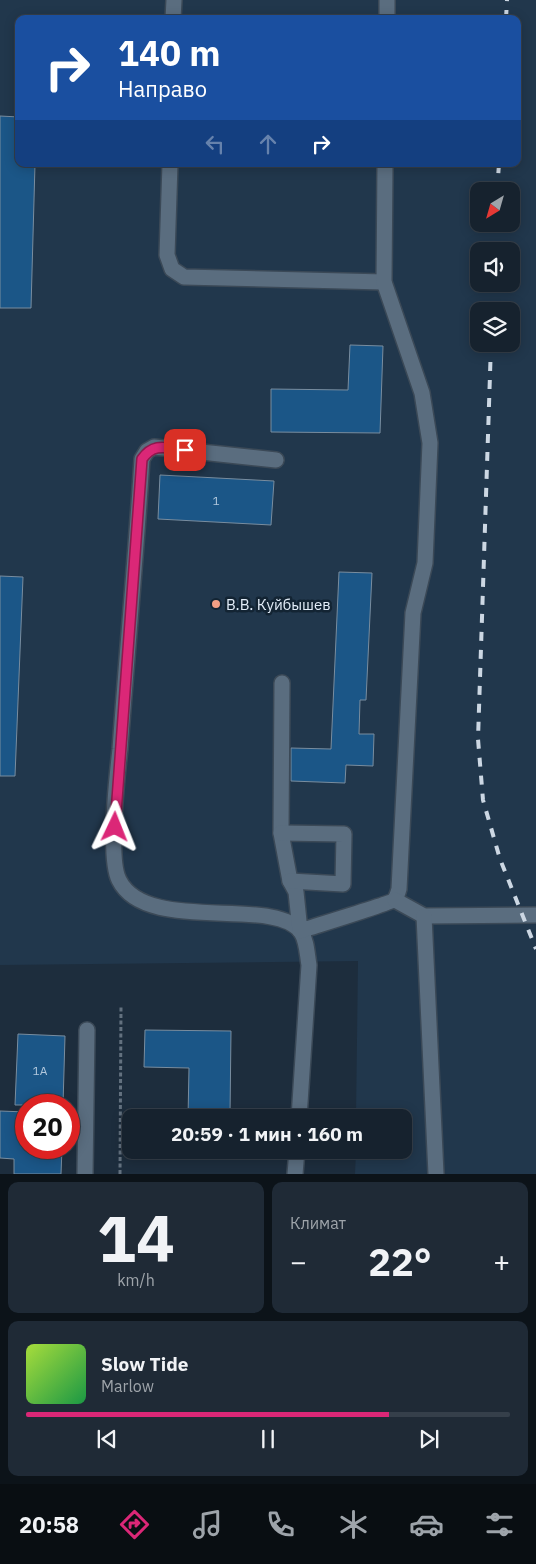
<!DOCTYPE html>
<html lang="ru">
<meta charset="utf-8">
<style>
:root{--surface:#16222e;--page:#1f2a36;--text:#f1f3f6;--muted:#9ea4aa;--line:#353f4a;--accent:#db2777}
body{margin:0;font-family:"IBM Plex Sans",sans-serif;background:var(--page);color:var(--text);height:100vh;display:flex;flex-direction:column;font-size:19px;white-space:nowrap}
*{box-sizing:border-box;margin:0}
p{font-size:16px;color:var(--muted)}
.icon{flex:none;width:28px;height:28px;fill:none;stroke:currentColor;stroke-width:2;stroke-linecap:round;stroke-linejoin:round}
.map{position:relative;height:1174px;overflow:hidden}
.drawer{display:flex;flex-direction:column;gap:8px;padding:8px;background:#0c1319;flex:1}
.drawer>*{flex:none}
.top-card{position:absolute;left:15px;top:15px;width:506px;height:152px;border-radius:10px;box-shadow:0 2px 12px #0003,0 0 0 1px var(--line);background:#1a4fa0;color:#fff;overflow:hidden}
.needle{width:32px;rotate:217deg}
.tools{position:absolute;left:470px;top:182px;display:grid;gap:10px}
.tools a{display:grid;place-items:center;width:50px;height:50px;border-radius:10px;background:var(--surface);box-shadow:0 2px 12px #0003,0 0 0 1px var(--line);font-size:25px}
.speed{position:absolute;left:15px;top:1094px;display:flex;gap:10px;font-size:25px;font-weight:700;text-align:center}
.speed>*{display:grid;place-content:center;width:65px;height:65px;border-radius:50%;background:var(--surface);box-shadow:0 2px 12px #0003,0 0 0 1px var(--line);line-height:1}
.speed .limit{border:8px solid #d22;background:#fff;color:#111}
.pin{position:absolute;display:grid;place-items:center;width:42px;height:42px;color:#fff;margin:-21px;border-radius:10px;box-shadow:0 2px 8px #0006}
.me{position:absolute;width:55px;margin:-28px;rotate:2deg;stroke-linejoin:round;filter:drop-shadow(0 0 4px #0008)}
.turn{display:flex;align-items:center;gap:18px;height:105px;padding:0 20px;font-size:22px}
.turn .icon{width:65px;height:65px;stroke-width:2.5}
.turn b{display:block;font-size:35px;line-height:42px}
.lanes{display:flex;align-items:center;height:48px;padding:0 20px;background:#0003;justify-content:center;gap:25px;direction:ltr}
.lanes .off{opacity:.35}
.big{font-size:38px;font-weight:800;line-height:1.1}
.drawer .tile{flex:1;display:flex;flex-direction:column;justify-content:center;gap:8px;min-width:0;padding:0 18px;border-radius:10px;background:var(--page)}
.drawer .dial{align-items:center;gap:0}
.dial b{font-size:65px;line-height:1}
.song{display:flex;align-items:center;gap:15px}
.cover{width:60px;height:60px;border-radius:8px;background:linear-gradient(135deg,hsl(80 70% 55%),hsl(140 70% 35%))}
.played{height:5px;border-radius:2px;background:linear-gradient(90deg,var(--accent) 75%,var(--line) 75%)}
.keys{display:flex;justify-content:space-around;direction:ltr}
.heat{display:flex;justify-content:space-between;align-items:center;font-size:28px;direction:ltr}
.drawer .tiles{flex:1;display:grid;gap:8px;grid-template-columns:1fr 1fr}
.tile:last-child{grid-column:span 2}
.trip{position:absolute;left:122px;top:1109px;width:290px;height:50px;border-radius:10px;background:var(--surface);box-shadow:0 2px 12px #0003,0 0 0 1px var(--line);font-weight:800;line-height:50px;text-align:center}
.tabs{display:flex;height:80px;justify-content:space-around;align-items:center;background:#090e12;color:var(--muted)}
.tabs .icon{width:35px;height:35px}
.tabs .selected{color:var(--accent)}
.tabs b{font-size:22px;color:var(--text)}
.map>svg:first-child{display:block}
.built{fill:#21374c;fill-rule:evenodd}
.building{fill:#1b5687;stroke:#798d9f}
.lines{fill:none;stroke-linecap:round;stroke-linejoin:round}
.minor-casing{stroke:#3b4957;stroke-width:18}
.path{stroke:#63717f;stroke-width:3;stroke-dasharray:4 2.5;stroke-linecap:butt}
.minor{stroke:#5a6d7f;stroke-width:15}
.rail{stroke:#ccd7e3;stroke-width:4;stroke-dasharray:9 9;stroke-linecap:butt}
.route-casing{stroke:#8e194d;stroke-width:12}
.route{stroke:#db2777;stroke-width:9}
.poi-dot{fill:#f39f85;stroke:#132433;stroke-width:2}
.labels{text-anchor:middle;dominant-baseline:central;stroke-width:5;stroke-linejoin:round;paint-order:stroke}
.number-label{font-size:12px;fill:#b1c7dc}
.poi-label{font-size:15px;fill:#e3edf8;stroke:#132433;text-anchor:start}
</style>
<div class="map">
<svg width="536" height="1174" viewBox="0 0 536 1174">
<rect width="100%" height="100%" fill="#1d2d3d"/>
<path class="built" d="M0,0H536V1174H355L356,1150H404V1118L356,1117L358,961L0,965ZM19,19H518V164H19ZM479,191H511V224H479ZM479,251H511V284H479ZM479,311H511V344H479Z"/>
<g class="building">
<path d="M0,116L19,117V164H35L31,308H0Z"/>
<path d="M350,345L383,346L380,433L271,432V389L348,390Z"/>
<path d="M160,475L274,481L271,525L158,519Z"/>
<path d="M339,572L372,573L366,700H360L359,734H374L373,766L346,765L345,783L291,781V748L331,749Z"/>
<path d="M0,576L23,577L15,776H0Z"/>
<path d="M145,1030L231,1031L230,1115L224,1114V1118H188L189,1068L144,1067Z"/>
<path d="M18,1034L65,1036L63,1105H15Z"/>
<path d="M0,1111L26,1112V1148H62L61,1174H14V1159L0,1158Z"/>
</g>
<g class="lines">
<g class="minor-casing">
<g id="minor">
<path d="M173,19L174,0"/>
<path d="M387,19V0"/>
<path d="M170,164L167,255L172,269L184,277L384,282"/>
<path d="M276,460L154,447L147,451L142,459C136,556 127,652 120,749C117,775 108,859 119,880C146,935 275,895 301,932C307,941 307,954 309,965L299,1118"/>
<path d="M282,683L281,833L290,881L296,892L300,931C312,927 391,903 394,900C397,897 398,892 399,889L413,613L425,563L430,443L422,393L384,282L385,164"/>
<path d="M281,833L344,834L343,884L290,881"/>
<path d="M395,900L424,916L536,915"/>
<path d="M424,916L436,1174"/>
<path d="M85,1174L87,1030"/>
<path d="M295,1174L297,1150"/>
</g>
</g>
<path class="path" d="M120,1174L121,1007"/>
<use href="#minor" class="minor"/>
<g class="rail">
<path d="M506,19L507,0"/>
<path d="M497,191L499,164"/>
<path d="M495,251L496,224"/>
<path d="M492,311L493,284"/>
<path d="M491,344L478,739L483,800L500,859L536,949"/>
</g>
</g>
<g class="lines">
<g class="route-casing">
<path id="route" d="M115,827L142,459C154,442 166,448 185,450"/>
</g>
<use href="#route" class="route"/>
</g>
<circle class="poi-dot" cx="216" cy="604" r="5"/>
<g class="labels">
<g class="number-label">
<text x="216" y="500">1</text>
<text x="40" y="1070">1А</text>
</g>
<g class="poi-label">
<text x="226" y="604">В.В. Куйбышев</text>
</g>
</g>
</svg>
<div class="tools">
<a><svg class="needle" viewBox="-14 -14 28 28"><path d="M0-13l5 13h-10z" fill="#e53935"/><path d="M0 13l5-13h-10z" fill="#9ea4aa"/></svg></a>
<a><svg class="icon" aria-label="sound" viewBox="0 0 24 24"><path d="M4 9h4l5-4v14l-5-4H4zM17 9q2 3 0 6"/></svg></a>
<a><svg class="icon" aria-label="layers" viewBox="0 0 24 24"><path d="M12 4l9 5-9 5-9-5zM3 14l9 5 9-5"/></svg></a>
</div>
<div class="speed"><div class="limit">20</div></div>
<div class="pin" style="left:185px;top:450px;background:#d93025"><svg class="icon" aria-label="arrive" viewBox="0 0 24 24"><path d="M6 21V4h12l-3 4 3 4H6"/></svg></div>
<svg class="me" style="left:115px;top:827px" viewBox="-20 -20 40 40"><path d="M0-17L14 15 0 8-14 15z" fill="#db2777" stroke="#fff" stroke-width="4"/></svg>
<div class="trip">20:59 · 1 мин · 160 m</div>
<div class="top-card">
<div class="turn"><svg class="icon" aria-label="right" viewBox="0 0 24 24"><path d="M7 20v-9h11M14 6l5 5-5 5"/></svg><div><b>140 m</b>Направо</div></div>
<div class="lanes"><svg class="icon off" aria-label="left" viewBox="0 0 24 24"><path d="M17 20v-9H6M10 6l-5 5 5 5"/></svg><svg class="icon off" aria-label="ahead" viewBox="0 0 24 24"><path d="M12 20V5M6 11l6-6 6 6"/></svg><svg class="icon" aria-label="right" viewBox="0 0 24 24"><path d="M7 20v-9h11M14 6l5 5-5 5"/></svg></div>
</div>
</div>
<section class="drawer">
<div class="tiles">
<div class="tile dial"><b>14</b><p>km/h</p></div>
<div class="tile"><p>Климат</p>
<div class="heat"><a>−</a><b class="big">22°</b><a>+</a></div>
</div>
<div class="tile">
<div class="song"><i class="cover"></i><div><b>Slow Tide</b><p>Marlow</p></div></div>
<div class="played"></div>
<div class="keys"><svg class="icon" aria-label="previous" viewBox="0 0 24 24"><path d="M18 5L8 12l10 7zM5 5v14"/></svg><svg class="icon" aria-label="pause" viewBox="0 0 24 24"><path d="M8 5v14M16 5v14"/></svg><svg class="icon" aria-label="next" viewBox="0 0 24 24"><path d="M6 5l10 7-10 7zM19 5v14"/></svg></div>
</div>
</div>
</section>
<nav class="tabs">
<b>20:58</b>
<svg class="icon selected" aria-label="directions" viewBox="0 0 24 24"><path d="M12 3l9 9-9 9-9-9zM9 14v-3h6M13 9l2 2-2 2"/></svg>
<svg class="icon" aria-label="music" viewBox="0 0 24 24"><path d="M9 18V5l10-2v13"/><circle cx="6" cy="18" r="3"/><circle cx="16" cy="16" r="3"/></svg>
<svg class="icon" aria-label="phone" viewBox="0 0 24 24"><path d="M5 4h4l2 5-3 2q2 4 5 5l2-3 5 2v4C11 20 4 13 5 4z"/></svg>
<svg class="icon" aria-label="climate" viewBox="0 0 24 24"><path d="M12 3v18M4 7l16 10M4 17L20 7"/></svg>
<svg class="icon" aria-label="car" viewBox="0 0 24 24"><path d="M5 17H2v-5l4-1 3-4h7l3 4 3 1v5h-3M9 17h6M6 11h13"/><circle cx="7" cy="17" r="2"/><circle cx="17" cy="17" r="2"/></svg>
<svg class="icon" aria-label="filters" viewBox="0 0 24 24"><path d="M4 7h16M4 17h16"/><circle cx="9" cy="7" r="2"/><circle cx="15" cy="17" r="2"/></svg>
</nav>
